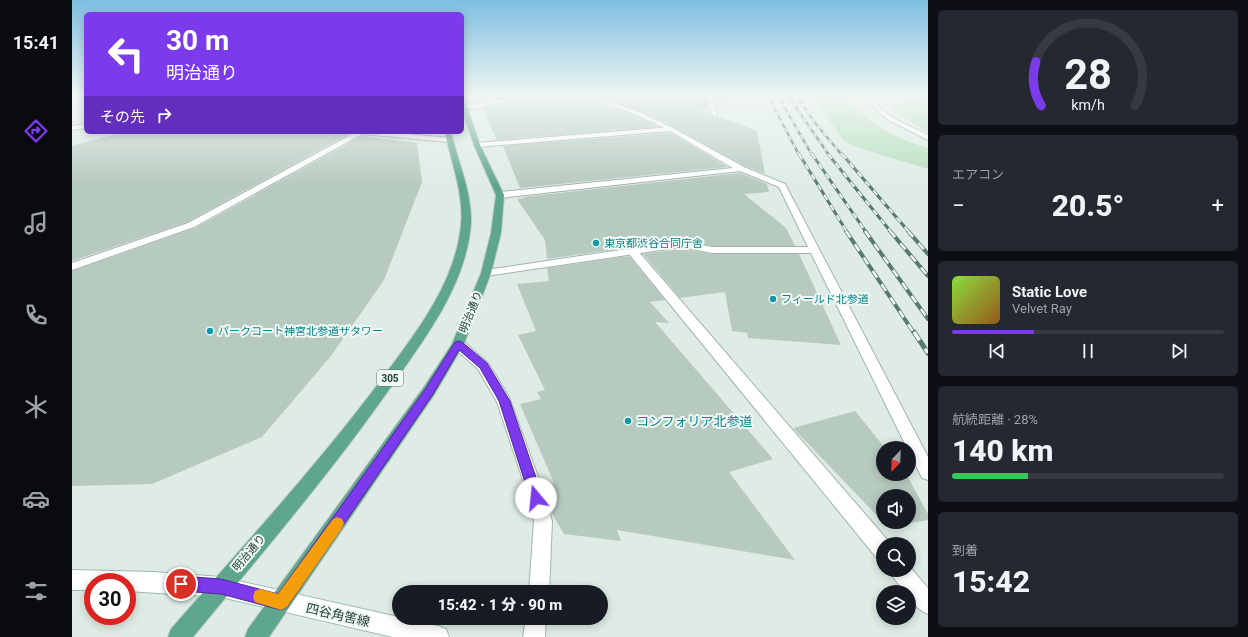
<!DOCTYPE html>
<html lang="ja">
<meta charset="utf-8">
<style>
:root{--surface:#171b24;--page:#242831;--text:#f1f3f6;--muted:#9ea1a6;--line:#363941;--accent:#7c3aed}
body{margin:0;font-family:Roboto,"Noto Sans JP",sans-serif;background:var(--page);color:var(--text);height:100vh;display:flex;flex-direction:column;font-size:15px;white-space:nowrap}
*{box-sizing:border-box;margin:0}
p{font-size:13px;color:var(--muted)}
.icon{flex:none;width:22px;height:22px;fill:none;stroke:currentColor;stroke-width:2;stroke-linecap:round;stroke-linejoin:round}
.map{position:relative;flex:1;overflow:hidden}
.details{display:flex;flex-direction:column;gap:10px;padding:10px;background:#0d0f14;width:320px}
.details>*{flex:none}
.top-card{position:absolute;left:12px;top:12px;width:380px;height:122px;border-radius:6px;box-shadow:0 2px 10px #0003;background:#7c3aed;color:#fff;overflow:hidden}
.needle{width:26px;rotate:203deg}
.fabs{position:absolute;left:804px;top:441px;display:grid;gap:8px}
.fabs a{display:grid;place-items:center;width:40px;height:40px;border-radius:50%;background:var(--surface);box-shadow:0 2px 10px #0003;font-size:20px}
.speed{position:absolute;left:12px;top:573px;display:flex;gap:8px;font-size:20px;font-weight:700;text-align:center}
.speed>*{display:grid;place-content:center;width:52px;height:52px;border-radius:50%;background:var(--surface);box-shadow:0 2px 10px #0003;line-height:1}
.speed .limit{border:6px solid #d22;background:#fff;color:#111}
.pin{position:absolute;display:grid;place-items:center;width:34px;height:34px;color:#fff;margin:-17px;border:2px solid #fff;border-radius:50%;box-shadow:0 1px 4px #0007}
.me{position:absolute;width:44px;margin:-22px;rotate:343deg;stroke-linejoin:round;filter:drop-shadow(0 0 3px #0008)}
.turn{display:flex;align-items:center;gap:14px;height:84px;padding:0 16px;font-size:18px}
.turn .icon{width:52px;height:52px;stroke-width:2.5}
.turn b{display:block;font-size:28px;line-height:34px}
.then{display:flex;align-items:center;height:38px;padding:0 16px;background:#0003;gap:8px;font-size:15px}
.big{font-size:30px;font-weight:800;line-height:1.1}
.details .tile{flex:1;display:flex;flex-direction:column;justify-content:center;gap:6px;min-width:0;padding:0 14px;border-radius:6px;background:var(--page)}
.details .dial{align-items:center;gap:0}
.dial svg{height:104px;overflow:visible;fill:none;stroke:var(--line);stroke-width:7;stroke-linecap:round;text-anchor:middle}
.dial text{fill:var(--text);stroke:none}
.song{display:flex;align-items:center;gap:12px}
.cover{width:48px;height:48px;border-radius:6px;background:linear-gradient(135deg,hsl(90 70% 55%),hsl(30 70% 35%))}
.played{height:4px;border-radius:2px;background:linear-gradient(90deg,var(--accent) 30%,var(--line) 30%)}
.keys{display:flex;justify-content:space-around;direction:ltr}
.heat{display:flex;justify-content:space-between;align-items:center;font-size:22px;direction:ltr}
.charge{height:6px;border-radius:3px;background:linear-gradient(90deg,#34c759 28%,var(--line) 0)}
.trip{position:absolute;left:320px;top:585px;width:216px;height:40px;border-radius:20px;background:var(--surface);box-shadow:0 2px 10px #0003;font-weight:800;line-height:40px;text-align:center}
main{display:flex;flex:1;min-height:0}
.tab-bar{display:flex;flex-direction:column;width:72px;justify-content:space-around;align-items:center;background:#090b0e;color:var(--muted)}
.tab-bar .icon{width:28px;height:28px}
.tab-bar .selected{color:var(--accent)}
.tab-bar b{font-size:18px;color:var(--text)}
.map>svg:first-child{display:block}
.green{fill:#b5dfbd}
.building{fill:#b7cac0}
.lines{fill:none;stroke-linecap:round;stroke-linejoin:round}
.service-casing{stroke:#a1b4ac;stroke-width:2}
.minor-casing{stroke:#a1b4ac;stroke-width:2}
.secondary-casing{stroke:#9fbbaf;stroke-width:2}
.primary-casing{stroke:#c0c9c6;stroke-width:2}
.service{fill:#fff;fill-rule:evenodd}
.minor{fill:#fff;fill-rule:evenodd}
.secondary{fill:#fff;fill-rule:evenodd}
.primary{fill:#5fa68e;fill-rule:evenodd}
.rail-far3-casing{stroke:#58796e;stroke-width:2.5}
.rail-far2-casing{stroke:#58796e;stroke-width:3}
.rail-far1-casing{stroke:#58796e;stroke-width:4}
.rail-casing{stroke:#58796e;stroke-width:5}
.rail-far3{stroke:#eff8f3;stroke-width:1.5;stroke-dasharray:4.5;stroke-linecap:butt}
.rail-far2{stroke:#eff8f3;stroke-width:2;stroke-dasharray:6;stroke-linecap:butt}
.rail-far1{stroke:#eff8f3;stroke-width:2.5;stroke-dasharray:8;stroke-linecap:butt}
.rail{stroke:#eff8f3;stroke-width:3.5;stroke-dasharray:10;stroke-linecap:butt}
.route{fill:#7c3aed;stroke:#51269a}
.slow{fill:#f59e0b}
.culture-dot{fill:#0f9aa8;stroke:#eff8f3;stroke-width:1.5}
.labels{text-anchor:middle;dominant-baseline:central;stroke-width:4;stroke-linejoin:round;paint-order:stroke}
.shield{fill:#eff8f3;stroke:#5d756c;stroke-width:1}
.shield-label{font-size:10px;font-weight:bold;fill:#1e3d32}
.culture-label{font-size:11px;fill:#0d838f;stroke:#eff8f3;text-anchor:start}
.street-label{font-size:11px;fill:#1e3d32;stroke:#eff8f3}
.near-culture-label{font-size:13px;fill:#0d838f;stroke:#eff8f3;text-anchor:start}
.near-street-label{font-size:13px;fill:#1e3d32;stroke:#eff8f3}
</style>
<main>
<nav class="tab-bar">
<b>15:41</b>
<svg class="icon selected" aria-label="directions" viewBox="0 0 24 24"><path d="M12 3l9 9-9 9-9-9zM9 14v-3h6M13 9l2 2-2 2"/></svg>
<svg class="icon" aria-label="music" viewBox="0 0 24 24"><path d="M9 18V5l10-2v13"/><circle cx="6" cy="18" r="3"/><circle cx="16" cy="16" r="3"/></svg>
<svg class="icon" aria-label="phone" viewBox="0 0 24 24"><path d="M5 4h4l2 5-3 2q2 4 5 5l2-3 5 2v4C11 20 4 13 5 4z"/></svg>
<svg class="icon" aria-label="climate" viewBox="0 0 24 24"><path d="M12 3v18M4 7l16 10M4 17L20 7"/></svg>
<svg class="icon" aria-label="car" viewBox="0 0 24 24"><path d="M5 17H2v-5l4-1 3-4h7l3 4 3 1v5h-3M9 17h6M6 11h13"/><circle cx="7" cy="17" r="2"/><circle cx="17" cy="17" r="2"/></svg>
<svg class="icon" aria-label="filters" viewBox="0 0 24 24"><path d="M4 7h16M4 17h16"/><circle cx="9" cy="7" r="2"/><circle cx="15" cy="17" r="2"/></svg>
</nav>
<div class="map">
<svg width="856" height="637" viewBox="0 0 856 637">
<rect width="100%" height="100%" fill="#deece5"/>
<g class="green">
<path d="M740,96H774C794,123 824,139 856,148V169L784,147L772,141Z"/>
<path d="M856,96V132L818,109L822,105Z"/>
</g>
<g class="building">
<path d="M404,96H440L407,102Z"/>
<path d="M456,96H513V97L564,116L586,127L425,140L410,108L455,97Z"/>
<path d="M524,96H574L580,98L592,96H635L637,108L628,110L638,114L640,116L646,117L684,130L686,137L693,174L673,166L600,126L570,112Z"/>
<path d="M642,96H652L654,102L644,105Z"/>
<path d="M52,132H280L115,222L0,261V146Z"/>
<path d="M598,133L656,167L448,188L431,146Z"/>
<path d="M290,136L345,143L350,182L312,280L259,356L190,437L80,484L0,486V271L123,228Z"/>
<path d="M668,173L695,184L697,192L672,194L714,228L723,246H640L609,240L475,259L473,240L445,199L452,198L451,197Z"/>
<path d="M609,249L640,254H727L769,345L676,338L675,333L660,331L653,292L608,298L571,254Z"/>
<path d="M557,256L593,300L578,302L597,323L583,322L701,459L657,472L723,560L545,530L549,541L492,534L479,512L471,487L482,483L448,404L469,399L465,392L473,390L446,335L464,331L445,284L477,281L475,268Z"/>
<path d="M783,411L813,448H811V474H834L856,514V520L816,527L811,522H837V496H811V522L721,428Z"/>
</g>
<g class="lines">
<g class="service-casing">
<g id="service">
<path d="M514,96H521L569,113L602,129L597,130L565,115Z"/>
<path d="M636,96H641L645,116L640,115Z"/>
<path d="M789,96H794L819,117L856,135V140L815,119Z"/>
<path d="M561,249L565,250L818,543L811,544V559L804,557L557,254L556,252L557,250Z"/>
<path d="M837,566L856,588V614C848,611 837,601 837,592H833L821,577L818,570H837Z"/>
</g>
</g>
<g class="minor-casing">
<g id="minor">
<path d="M14,96V99L0,102V98Z"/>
<path d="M446,96H455L405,108H390V106L392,105L405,104Z"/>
<path d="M14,124V128L0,130V126Z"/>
<path d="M599,127L672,167L713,184L856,457V480L850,478L837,451V448H835L739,253H640L609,247L414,276L410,275L409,273L414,270L609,241L640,247H736L707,187L668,171L428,198L424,195L428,192L661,168L598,131L405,147L402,145L405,143Z"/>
<path d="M284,132H312L377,138L380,140L377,142L290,134L122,227L0,270V263L116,223Z"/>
<path d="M386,340L391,341L416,363L437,397L465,474L480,521L477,592H457L462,521L449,474L425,402L406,369L381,347L380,344L381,341Z"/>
<path d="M454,618H474L473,637H451Z"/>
</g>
</g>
<g class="secondary-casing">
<path id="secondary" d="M0,570L82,572L149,577L366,626L374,629L377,637H321L149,597L55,591V582H21V590H0Z"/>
</g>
<g class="primary-casing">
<g id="primary">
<path d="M390,99L393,101L408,145L432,195L429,233L419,273L392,344L362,395L197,637H173L176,629L352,387L380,344L409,273L419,233L424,195L402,145L390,110Z"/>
<path d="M373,132H379C386,162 400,192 399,223C395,283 354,337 321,384C260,472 189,554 121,637H96L99,629C170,547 244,467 309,380C343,334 384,283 389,224C392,193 379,162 373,132Z"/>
</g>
</g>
<use href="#service" class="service"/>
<use href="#minor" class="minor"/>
<use href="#secondary" class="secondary"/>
<use href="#primary" class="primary"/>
<g class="rail-far3-casing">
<g id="rail-far3">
<path d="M696,96L727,155"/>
<path d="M706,96L740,155"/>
<path d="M716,96L757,155"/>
<path d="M725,96L743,123L770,155"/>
</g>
</g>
<g class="rail-far2-casing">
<g id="rail-far2">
<path d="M727,154L775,232"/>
<path d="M740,154L794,232"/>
<path d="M756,154L819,232"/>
<path d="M770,154L837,232"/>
</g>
</g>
<g class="rail-far1-casing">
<g id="rail-far1">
<path d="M774,231L842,333"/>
<path d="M793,231L856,319"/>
<path d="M818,231L856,276"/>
<path d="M836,231L856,254"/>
</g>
</g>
<g class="rail-casing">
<path id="rail" d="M842,332L856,353"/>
</g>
<use href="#rail-far3" class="rail-far3"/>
<use href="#rail-far2" class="rail-far2"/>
<use href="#rail-far1" class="rail-far1"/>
<use href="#rail" class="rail"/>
</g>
<linearGradient id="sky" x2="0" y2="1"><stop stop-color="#7ebfe1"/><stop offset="0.52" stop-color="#f0f6f3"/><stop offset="1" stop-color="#f0f6f3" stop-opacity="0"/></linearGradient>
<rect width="856" height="185" fill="url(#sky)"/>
<path class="route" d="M386,341L390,342L415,363L438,401L471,498L469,502L464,504L460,502L458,498L427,401L408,368L387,350L361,394L215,607L209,610L149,594L109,591L104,589L101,584L104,579L109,576L149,579L206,594L354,388L383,342Z"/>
<path class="slow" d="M265,517L270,519L272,523L270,528L215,607L209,610L183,602L181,597L183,591L188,589L206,594L261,519Z"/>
<g class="culture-dot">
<circle cx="524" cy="243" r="4"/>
<circle cx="701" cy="299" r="4"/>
<circle cx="138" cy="331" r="4"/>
<circle cx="556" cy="421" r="4"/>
</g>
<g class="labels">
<rect class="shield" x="305" y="370" width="26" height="16" rx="3"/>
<g class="shield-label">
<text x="318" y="378">305</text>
</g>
<g class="culture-label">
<text x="532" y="243">東京都渋谷合同庁舎</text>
<text x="709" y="299">フィールド北参道</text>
<text x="146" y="331">パークコート神宮北参道ザタワー</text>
</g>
<g class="street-label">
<text transform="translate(399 312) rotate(-68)">明治通り</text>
<text transform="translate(177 553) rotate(-50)">明治通り</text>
</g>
<g class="near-culture-label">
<text x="564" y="421">コンフォリア北参道</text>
</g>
<g class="near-street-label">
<text transform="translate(266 615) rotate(13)">四谷角筈線</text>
</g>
</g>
</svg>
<div class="fabs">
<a><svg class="needle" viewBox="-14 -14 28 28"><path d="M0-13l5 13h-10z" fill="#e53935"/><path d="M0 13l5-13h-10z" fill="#9ea1a6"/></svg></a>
<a><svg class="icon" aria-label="sound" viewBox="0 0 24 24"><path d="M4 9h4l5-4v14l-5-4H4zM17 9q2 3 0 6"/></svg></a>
<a><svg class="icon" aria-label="search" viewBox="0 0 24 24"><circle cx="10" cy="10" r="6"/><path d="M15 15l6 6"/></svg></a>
<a><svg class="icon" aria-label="layers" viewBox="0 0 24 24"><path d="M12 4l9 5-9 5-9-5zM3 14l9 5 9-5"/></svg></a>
</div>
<div class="speed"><div class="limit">30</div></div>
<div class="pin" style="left:109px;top:584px;background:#d93025"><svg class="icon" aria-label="arrive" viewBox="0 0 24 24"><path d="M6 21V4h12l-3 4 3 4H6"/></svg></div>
<svg class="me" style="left:464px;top:498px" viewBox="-20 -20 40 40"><circle r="19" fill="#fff"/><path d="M0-13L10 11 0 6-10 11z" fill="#7c3aed"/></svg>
<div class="trip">15:42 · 1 分 · 90 m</div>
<div class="top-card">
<div class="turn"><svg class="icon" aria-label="left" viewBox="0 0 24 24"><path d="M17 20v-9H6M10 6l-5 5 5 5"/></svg><div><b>30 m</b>明治通り</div></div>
<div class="then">その先<svg class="icon" aria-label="right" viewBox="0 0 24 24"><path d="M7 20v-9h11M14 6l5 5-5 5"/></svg></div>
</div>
</div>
<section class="details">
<div class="tile dial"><svg viewBox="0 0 100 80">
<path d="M14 69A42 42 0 1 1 86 69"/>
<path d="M14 69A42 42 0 0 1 10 35" stroke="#7c3aed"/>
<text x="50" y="56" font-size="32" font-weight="700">28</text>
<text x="50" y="72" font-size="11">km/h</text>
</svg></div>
<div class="tile"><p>エアコン</p>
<div class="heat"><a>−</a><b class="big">20.5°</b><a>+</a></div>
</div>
<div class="tile">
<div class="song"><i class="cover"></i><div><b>Static Love</b><p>Velvet Ray</p></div></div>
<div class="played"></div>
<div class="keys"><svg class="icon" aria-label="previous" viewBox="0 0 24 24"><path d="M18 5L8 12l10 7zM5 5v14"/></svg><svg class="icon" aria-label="pause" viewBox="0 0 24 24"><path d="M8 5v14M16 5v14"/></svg><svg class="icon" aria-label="next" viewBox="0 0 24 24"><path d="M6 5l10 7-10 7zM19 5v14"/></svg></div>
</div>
<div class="tile"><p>航続距離 · 28%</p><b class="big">140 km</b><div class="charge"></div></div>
<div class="tile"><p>到着</p><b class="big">15:42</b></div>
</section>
</main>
